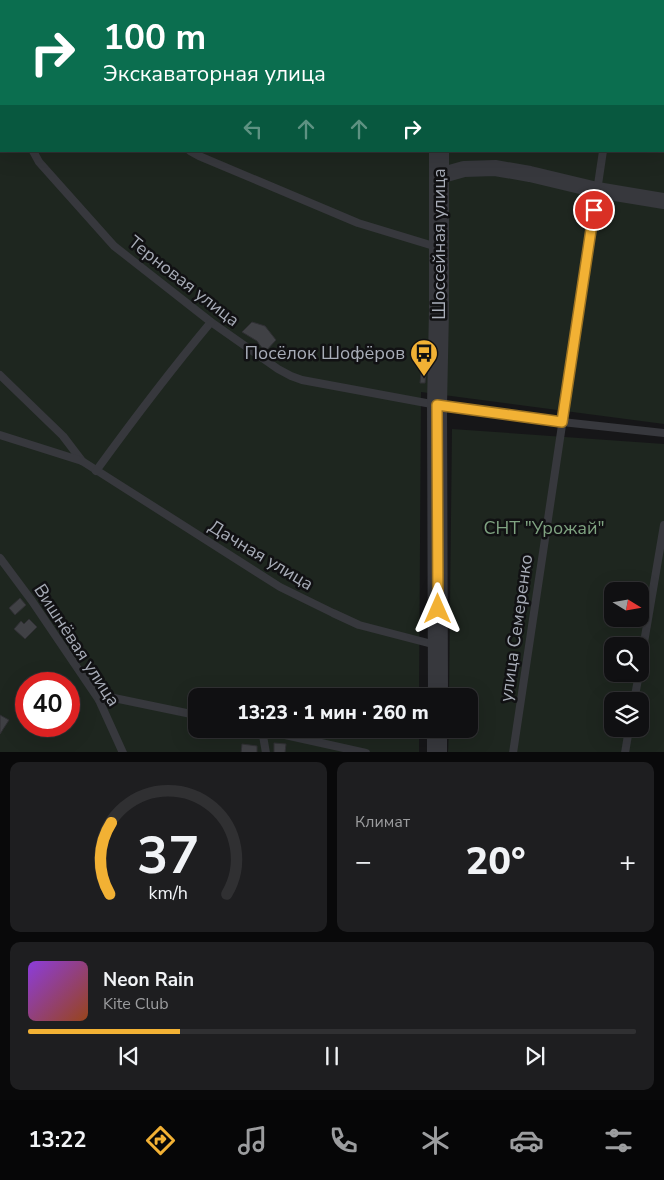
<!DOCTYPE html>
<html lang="ru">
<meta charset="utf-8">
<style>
:root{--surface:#101012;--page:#1e1e20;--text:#f1f3f6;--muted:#9c9d9f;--line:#303032;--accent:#f2b134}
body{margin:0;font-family:"Nunito Sans",sans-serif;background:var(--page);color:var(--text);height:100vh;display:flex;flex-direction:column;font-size:19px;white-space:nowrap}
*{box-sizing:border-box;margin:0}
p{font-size:16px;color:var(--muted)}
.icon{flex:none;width:28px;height:28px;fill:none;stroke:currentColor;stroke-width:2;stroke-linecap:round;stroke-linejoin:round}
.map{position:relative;height:752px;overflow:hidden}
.details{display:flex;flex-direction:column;gap:10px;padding:10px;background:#09090a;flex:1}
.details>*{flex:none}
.top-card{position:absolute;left:0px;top:0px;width:665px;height:152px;box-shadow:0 5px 20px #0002,0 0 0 1px var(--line);background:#0b6e4f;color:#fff;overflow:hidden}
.needle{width:32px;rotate:101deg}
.buttons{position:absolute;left:604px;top:582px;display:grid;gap:10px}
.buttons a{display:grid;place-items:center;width:45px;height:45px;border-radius:10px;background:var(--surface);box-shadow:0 5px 20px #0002,0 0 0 1px var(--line);font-size:25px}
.speed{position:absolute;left:15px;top:672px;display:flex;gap:10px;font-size:25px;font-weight:700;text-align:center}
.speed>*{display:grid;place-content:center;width:65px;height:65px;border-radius:50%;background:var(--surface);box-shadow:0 5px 20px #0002,0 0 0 1px var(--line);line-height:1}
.speed .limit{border:8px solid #d22;background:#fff;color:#111}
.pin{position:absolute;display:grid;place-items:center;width:42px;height:42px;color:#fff;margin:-21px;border:2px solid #fff;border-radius:50%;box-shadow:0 1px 5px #0007}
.me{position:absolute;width:55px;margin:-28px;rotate:0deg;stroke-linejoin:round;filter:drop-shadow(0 0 4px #0008)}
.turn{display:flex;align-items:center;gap:18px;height:105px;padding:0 20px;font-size:22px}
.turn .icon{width:65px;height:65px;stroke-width:2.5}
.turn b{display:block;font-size:35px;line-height:42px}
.lanes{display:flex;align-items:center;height:48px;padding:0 20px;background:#0003;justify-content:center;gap:25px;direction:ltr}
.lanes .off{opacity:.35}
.big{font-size:38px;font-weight:800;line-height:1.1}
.details .widget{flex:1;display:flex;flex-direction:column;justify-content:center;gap:8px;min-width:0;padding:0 18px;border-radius:10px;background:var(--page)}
.details .dial{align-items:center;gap:0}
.dial svg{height:130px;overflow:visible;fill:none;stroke:var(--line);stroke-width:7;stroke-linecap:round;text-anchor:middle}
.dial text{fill:var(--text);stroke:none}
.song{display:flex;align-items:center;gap:15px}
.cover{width:60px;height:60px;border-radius:8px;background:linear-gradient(135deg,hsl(270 70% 55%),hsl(20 70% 35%))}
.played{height:5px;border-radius:2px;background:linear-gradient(90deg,var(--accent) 25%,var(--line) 25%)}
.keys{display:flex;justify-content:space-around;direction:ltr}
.heat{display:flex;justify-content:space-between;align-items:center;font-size:28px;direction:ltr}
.details .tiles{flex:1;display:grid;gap:10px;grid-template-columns:1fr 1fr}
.widget:last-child{grid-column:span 2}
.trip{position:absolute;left:188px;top:688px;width:290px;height:50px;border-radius:10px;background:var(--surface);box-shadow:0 5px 20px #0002,0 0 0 1px var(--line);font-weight:800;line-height:50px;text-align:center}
.tab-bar{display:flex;height:80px;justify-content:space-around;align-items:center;background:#060607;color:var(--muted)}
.tab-bar .icon{width:35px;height:35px}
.tab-bar .active{color:var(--accent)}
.tab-bar b{font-size:22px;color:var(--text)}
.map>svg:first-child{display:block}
.green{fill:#1e261f;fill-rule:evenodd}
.building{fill:#404145;stroke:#303034}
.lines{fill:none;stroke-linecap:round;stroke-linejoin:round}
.service{stroke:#37383d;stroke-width:8}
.minor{stroke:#37383d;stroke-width:16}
.tertiary{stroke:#37383d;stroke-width:20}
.route-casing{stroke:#9d7322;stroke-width:12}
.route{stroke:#f2b134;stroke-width:9}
.labels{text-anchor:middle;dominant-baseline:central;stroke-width:5;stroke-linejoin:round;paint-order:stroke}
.street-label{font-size:18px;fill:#a8adb8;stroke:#111113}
.poi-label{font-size:18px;fill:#a8adb8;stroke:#111113;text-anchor:end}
.park-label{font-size:18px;fill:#7fa381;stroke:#111113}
</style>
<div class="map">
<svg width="664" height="753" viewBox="0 0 664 753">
<rect width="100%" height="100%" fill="#161618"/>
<g class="green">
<path d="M0,0H664V424L421,392L419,696H196V729H419V752L0,753ZM1,1H664V151H1ZM26,684H69V726H26Z"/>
<path d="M452,429L664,444V752L448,753L449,729H469V696H449ZM612,591H640V619H612ZM612,646H640V674H612ZM612,701H640V729H612Z"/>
</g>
<g class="building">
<path d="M252,322L265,326L276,340L265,352L257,341L242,332Z"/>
<path d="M421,373H426L425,383H420Z"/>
<path d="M20,598L26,605L15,615L9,608Z"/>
<path d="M29,619L37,627L25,639L14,629L21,621L24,624Z"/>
<path d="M0,715L9,720L0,734Z"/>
<path d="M274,743L286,744L285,753H274Z"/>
<path d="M242,744L257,746V753H241Z"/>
</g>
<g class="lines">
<g class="service">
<path d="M368,1V0"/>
<path d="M625,1V0"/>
<path d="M0,56H1"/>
<path d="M0,136L1,137"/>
<path d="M33,151L39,162L114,246L211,322L278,369L291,376L302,380L437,405L562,422L664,433"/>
<path d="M190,151L199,156L358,223L437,247"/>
<path d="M0,375L63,436L82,461"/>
<path d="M0,435L82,461L280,587L333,613L359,625L436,645"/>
<path d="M96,471C133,420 171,370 211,322"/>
<path d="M0,558L32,601L99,700L123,753"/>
<path d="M640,666L664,525"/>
<path d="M99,700L114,698L196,715"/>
<path d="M634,701L639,674"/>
<path d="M258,729L366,753"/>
<path d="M262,730L266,753"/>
<path d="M513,753L603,151"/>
<path d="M625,753L629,729"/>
</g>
<path class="minor" d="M439,176L464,169L495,168L530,174L597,190L664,201"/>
<g class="tertiary">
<path d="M438,0V1"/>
<path d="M438,696L437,405L439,310V151"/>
<path d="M437,753V729"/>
</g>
</g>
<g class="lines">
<g class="route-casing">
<path id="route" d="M438,609L437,405L562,422L594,210"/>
</g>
<use href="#route" class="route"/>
</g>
<defs>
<g id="bus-pin" transform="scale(1.4375)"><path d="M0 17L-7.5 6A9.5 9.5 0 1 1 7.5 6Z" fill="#f2b134" stroke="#111113"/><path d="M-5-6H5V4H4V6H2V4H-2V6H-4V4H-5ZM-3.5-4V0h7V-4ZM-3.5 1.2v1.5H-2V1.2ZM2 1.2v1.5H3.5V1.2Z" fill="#111"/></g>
</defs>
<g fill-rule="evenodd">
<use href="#bus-pin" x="424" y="353"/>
</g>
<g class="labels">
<g class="street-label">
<text transform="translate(439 244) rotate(-90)">Шоссейная улица</text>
<text transform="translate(184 281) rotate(38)">Терновая улица</text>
<text transform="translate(261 555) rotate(31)">Дачная улица</text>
<text transform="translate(516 628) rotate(-82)">улица Семеренко</text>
<text transform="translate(77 645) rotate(57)">Вишнёвая улица</text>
</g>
<g class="poi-label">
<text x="405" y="353">Посёлок Шофёров</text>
</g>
<g class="park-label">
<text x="544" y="528">СНТ "Урожай"</text>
</g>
</g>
</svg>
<div class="buttons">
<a><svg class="needle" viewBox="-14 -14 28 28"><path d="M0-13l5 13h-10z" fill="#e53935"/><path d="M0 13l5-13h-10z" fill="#9c9d9f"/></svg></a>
<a><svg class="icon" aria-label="search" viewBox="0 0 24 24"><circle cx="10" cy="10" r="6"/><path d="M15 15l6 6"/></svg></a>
<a><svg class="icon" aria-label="layers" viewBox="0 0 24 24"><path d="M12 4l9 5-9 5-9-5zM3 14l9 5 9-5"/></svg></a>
</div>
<div class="speed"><div class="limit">40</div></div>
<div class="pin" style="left:594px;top:210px;background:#d93025"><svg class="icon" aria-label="arrive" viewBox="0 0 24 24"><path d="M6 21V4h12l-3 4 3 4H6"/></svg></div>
<svg class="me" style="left:438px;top:609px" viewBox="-20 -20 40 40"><path d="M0-17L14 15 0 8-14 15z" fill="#f2b134" stroke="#fff" stroke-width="4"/></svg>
<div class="trip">13:23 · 1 мин · 260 m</div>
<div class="top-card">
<div class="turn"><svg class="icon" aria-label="right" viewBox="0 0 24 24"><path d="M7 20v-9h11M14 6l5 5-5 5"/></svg><div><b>100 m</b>Экскаваторная улица</div></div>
<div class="lanes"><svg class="icon off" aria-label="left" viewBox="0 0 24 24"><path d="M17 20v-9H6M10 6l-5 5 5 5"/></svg><svg class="icon off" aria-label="ahead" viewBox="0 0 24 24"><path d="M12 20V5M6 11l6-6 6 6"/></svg><svg class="icon off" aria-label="ahead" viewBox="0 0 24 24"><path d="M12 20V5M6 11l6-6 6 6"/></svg><svg class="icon" aria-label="right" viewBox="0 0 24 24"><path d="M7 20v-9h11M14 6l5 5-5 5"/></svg></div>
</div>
</div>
<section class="details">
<div class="tiles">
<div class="widget dial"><svg viewBox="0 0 100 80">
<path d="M14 69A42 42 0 1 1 86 69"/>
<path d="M14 69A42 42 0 0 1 15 25" stroke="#f2b134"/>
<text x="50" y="56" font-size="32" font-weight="700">37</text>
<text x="50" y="72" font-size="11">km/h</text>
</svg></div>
<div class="widget"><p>Климат</p>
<div class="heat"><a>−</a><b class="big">20°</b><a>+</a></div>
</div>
<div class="widget">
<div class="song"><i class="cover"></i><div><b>Neon Rain</b><p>Kite Club</p></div></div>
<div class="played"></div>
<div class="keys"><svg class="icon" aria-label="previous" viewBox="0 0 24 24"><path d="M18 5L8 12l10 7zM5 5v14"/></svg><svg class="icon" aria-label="pause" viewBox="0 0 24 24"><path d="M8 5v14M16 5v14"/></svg><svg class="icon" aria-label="next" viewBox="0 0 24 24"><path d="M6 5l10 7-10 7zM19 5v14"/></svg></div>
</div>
</div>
</section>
<nav class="tab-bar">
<b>13:22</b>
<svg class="icon active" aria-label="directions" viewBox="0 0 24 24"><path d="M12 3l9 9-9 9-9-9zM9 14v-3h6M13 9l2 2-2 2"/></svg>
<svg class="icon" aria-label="music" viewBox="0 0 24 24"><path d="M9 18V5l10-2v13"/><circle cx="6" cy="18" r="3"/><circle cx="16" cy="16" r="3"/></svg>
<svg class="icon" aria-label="phone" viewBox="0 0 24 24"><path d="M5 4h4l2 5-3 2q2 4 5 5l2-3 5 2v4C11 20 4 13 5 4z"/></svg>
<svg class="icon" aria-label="climate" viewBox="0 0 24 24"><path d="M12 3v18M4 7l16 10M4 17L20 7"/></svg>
<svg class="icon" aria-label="car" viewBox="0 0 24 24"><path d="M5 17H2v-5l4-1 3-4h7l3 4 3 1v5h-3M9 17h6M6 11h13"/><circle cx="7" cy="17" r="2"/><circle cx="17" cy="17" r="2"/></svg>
<svg class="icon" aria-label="filters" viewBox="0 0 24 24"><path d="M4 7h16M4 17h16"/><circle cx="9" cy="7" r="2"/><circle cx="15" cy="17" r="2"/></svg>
</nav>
